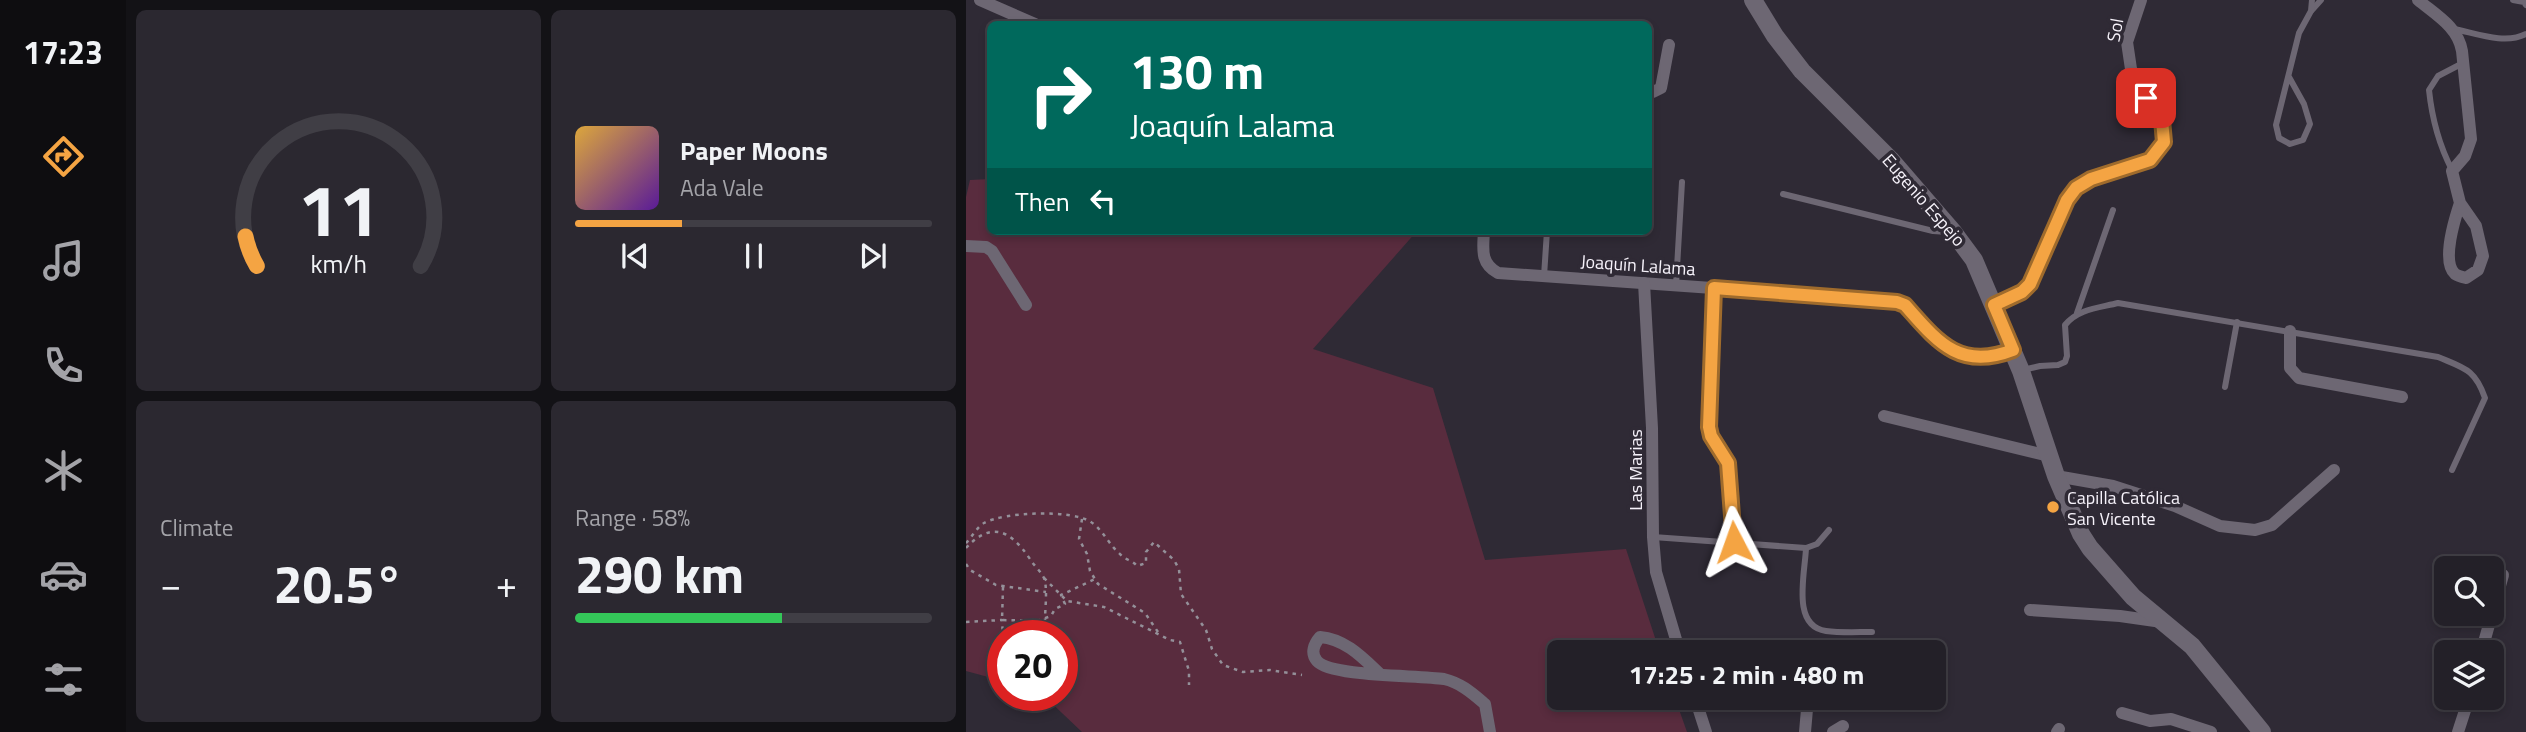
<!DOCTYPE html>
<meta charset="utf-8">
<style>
:root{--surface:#232028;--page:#2b2830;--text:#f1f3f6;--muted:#a3a3a8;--line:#403e45;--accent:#f4a443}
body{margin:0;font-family:"Titillium Web",sans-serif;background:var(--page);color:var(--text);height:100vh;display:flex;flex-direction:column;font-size:26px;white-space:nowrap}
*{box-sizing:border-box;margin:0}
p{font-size:23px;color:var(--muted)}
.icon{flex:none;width:38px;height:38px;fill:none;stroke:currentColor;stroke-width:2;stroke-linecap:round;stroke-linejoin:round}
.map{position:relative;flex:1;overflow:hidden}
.sheet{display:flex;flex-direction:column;gap:10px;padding:10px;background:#131216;width:840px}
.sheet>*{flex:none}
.top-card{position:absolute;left:21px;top:21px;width:665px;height:214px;border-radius:10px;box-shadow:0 4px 10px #0003,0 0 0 2px var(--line);background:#00695c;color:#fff;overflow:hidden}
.tools{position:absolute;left:1468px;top:556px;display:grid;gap:14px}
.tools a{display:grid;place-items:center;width:70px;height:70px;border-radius:10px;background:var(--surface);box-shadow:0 4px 10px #0003,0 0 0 2px var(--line);font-size:35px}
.speed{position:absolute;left:21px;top:620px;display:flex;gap:14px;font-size:35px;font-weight:700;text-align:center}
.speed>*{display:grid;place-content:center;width:91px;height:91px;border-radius:50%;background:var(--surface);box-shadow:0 4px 10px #0003,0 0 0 2px var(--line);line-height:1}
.speed .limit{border:10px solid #d22;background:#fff;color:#111}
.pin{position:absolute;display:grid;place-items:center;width:60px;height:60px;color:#fff;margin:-30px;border-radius:14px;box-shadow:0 4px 10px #0006}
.me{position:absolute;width:77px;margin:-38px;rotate:356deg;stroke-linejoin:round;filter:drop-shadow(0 0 5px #0008)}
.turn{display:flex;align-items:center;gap:24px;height:147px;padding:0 28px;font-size:32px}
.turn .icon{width:91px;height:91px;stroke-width:2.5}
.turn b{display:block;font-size:49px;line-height:60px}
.then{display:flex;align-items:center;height:66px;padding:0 28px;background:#0003;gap:14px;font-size:26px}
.big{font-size:52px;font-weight:700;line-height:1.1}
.sheet .card{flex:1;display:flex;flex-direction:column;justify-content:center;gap:10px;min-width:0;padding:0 24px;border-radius:10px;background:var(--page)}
.sheet .dial{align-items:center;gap:0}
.dial svg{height:182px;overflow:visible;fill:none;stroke:var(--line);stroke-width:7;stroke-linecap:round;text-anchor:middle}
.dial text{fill:var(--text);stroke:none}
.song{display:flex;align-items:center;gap:21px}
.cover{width:84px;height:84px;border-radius:10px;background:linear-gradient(135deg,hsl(40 70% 55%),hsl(270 70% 35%))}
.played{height:7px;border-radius:4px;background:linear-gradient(90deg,var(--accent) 30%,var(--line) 30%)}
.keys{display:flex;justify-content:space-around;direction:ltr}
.heat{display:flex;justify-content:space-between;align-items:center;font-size:38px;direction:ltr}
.charge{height:10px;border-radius:5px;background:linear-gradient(90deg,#34c759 58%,var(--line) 0)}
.sheet .tiles{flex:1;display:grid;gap:10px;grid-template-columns:repeat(2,1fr)}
.trip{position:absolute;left:581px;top:640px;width:399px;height:70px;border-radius:10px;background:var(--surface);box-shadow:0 4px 10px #0003,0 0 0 2px var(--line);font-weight:700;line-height:70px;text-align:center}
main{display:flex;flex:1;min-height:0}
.dock{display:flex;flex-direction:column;width:126px;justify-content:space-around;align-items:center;background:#0e0d10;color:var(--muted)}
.dock .icon{width:49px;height:49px}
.dock .active{color:var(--accent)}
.dock b{font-size:32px;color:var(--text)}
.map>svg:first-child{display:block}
.green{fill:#592c3e}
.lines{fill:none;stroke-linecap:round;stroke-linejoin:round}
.path{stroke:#949099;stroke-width:2.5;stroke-dasharray:3.5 5;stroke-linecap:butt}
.lane{stroke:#6d6773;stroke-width:6}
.street{stroke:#6d6773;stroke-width:12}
.secondary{stroke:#6d6773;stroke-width:18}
.route-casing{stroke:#9f6b2c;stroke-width:18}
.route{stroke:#f4a443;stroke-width:12}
.poi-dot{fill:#f4a443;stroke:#2f2a35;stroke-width:2.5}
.labels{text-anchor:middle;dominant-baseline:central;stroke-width:7;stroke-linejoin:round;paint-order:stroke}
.street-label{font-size:18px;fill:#f6f2fa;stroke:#2f2a35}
.poi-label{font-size:18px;fill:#f6f2fa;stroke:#2f2a35;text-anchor:start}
</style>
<main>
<nav class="dock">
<b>17:23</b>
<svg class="icon active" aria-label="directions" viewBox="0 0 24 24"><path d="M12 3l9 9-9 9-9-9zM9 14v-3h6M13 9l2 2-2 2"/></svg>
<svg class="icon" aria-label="music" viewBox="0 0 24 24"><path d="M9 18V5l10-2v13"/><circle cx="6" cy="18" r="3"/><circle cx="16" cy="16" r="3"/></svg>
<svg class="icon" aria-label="phone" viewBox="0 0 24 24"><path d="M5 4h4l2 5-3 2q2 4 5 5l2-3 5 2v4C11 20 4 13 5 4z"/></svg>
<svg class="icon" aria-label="climate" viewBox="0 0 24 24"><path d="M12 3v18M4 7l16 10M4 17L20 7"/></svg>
<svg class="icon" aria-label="car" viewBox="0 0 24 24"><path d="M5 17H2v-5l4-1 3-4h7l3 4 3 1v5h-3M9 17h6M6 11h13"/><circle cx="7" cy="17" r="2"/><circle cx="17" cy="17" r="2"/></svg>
<svg class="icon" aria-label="filters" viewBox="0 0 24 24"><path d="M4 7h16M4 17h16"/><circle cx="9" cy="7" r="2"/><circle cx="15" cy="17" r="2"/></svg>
</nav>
<section class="sheet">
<div class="tiles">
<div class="card dial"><svg viewBox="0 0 100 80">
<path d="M14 69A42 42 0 1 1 86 69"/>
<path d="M14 69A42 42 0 0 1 9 56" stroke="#f4a443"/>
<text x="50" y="56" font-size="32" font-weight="700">11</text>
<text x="50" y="72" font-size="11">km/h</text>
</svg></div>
<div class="card">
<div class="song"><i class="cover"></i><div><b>Paper Moons</b><p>Ada Vale</p></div></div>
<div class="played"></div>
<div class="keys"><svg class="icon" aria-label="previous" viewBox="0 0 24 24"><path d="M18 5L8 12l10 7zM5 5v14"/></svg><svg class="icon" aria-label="pause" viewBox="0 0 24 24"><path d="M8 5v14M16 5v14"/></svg><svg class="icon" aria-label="next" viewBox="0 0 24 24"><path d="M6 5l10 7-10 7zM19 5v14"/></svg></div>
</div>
<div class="card"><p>Climate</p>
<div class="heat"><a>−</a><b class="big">20.5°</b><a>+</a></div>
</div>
<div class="card"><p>Range · 58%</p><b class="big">290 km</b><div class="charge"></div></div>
</div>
</section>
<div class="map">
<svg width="1560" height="732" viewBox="0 0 1560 732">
<rect width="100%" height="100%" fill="#2f2a35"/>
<path class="green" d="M24,179V231H451L347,349L467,388L519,560L660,549L694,653H593V698H709L721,732H116L77,695H96V635H37V681L0,671V197L4,180Z"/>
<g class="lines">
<g class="path">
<path d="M116,519L113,539L121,554L124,571L132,584L179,613L192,632"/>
<path d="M0,543C6,537 11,527 18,523C38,512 105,509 125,522C137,530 143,545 154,554C159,560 166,560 171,566L180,563V552L188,542L208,560L213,569L215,594L240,630L246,649L257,665L277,672L304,670L336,675"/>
<path d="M0,548C26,520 45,531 64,559C68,566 77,573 79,581C82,599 77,617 80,635"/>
<path d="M0,564L4,570L30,585L80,592"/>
<path d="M78,578L101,601L138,607L204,640L214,642L223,671V685"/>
<path d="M37,587L36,620L71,621L85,616L89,609L99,604L95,595L129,579"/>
<path d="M0,622L36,620L37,638"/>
</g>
<g class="lane">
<path d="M1547,0L1558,2L1560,5"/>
<path d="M1346,10L1355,0"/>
<path d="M1488,29C1509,33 1539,45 1560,34"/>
<path d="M1323,77L1338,104L1344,124L1337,140L1324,144L1313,138L1310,125L1333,33L1345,11L1346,0"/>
<path d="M1486,170C1472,143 1466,119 1463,90L1472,76L1497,63"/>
<path d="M817,194L967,231L982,232"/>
<path d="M578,276L581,231"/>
<path d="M710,285L716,182"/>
<path d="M748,288L743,427L745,435L762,463L768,543"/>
<path d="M1111,313L1147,210"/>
<path d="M1057,370L1074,366L1092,365L1099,362L1101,356L1099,325C1112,309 1132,308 1152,303L1472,357C1498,368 1509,369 1519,398L1486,470"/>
<path d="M1259,387L1271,322"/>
<path d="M687,537L840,548L851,544L863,530"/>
<path d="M840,548C839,574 825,626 860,631C875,633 891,632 906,632"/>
</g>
<g class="street">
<path d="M14,0L69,24"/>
<path d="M1452,0C1470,15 1492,27 1496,51L1505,139L1499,156L1486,171L1494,203L1510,226L1517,256L1512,270L1500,278C1496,277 1492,276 1489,274C1475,262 1489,218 1494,203"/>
<path d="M682,90L687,92L695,88L703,45"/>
<path d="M518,231C517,249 514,263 532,273L931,301L939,305C972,341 993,371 1047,350"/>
<path d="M0,246L20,247L26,251L60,305"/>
<path d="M678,283L686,428L687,537L690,572L714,653"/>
<path d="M1028,305L1056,292L1064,284L1101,200L1110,188L1125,179L1184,160L1198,142L1196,120L1180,98L1165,69L1161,42L1175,0"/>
<path d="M1324,331V368L1333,378L1436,397"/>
<path d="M918,416L1083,456"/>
<path d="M1090,476L1147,486L1209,506L1254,526L1289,530L1306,525L1368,470"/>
<path d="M1064,610L1154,616L1196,622"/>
<path d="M1526,614L1537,575"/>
<path d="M1515,653L1526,614"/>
<path d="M414,674C396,657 379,639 354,637C348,644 344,653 351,661C365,677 453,675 478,679C495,683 506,693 519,704L524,732"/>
<path d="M729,698L740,732"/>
<path d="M1156,713L1184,721L1205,719L1245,732"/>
<path d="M839,732L842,698"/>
<path d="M867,732L877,726"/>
<path d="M1091,732L1093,729"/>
<path d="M1492,732L1503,698"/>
</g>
<path class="secondary" d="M787,0L809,36L836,71L924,159L988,233L1008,260L1055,371L1090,476L1115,534L1124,548L1167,597L1226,646L1296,732"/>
</g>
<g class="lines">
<g class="route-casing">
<path id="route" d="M768,542L762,463L745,436L743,427L748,288L931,302L939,305C971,341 993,371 1047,350L1028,305L1056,292L1064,284L1101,200L1110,188L1125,179L1184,160L1198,142L1196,120L1180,98"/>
</g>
<use href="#route" class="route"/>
</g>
<circle class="poi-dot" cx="1087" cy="507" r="7"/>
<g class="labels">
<g class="street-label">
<text transform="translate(1149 30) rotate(-80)">Sol</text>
<text transform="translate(958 200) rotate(49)">Eugenio Espejo</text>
<text transform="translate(672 265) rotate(4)">Joaquín Lalama</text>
<text transform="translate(669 470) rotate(-90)">Las Marias</text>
</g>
<g class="poi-label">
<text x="1101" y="497">Capilla Católica<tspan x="1101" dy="21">San Vicente</tspan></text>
</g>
</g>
</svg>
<div class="tools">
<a><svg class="icon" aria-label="search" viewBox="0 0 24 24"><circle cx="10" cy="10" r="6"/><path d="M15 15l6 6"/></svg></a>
<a><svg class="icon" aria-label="layers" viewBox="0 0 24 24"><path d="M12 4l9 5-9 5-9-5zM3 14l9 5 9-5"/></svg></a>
</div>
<div class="speed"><div class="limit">20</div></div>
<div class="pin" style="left:1180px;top:98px;background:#d93025"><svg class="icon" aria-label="arrive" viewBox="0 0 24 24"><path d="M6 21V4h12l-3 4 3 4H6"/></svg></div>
<svg class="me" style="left:768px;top:542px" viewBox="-20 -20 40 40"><path d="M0-17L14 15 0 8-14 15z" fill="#f4a443" stroke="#fff" stroke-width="4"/></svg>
<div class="trip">17:25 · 2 min · 480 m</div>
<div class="top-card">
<div class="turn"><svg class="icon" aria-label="right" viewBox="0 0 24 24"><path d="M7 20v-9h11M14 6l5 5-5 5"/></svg><div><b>130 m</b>Joaquín Lalama</div></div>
<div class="then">Then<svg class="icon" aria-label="left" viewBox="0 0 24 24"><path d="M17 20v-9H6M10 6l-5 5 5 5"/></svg></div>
</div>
</div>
</main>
